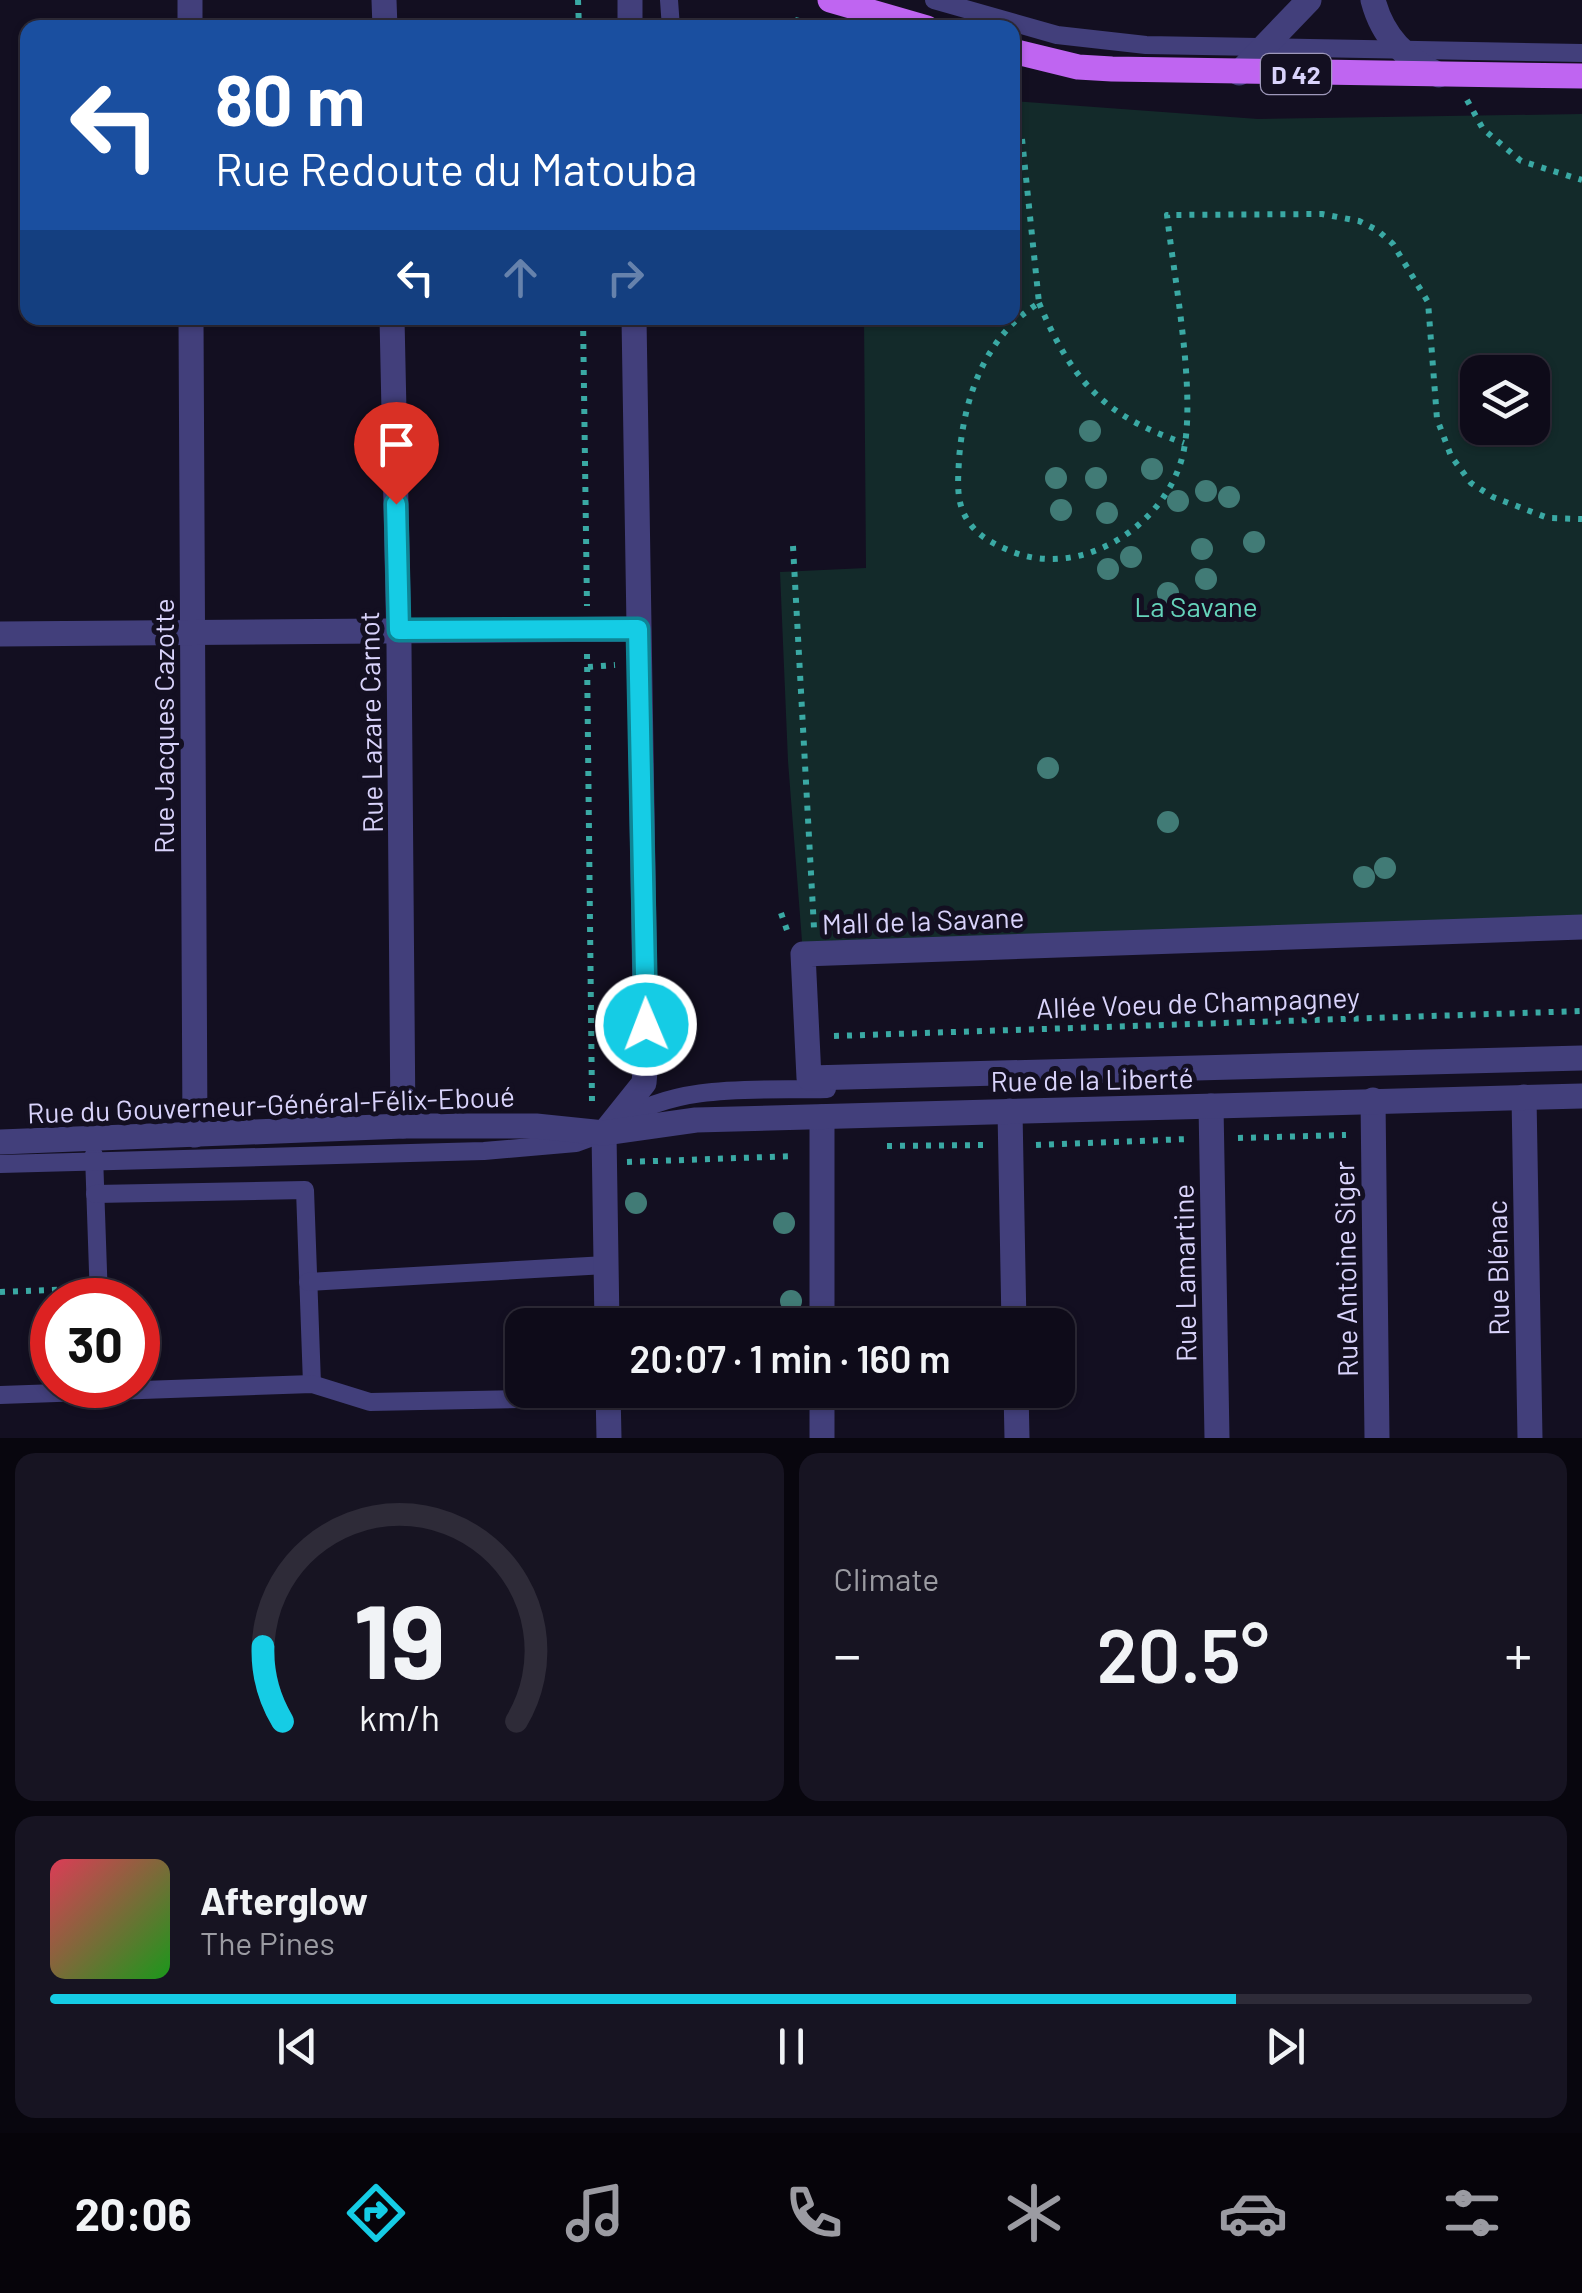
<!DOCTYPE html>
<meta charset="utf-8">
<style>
:root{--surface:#0e0b19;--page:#171422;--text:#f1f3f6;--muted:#9b9ba2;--line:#2e2b38;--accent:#15cce5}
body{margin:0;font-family:Barlow,sans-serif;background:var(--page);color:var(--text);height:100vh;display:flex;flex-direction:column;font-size:38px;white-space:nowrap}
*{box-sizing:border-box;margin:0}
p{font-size:32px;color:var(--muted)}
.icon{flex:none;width:55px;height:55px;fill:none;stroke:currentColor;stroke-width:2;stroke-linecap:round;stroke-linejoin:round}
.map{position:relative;height:1438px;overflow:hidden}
.side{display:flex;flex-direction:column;gap:15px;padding:15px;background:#08060e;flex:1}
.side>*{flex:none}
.top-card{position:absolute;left:20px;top:20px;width:1000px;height:305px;border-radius:20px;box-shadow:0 2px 8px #0004,0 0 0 2px var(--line);background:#1a4fa0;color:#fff;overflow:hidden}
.controls{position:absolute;left:1460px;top:355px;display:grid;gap:20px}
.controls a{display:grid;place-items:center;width:90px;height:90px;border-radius:20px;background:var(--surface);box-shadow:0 2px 8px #0004,0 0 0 2px var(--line);font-size:50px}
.speed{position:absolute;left:30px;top:1278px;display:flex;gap:20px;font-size:50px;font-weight:700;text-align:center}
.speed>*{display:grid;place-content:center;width:130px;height:130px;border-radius:50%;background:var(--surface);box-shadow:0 2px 8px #0004,0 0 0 2px var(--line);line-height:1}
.speed .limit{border:15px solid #d22;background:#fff;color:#111}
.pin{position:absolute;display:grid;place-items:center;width:85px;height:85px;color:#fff;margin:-102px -42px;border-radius:50% 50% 50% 0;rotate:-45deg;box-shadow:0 0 10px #0007}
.pin .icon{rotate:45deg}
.me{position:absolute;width:110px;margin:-55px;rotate:359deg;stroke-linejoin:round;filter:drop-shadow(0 0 8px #0008)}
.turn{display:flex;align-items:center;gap:35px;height:210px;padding:0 30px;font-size:45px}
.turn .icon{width:130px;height:130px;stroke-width:2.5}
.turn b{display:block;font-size:70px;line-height:85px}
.lanes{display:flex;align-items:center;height:95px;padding:0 30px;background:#0003;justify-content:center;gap:50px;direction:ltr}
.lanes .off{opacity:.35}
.big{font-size:75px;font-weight:600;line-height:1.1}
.side .tile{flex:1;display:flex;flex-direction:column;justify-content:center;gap:15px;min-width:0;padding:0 35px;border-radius:20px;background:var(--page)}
.side .dial{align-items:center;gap:0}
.dial svg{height:260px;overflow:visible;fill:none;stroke:var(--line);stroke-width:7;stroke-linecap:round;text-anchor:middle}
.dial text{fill:var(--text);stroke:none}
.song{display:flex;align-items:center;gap:30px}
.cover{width:120px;height:120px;border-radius:15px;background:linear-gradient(135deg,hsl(350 70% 55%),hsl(120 70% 35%))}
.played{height:10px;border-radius:5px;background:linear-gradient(90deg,var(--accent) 80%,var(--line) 80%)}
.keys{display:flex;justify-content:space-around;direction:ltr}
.heat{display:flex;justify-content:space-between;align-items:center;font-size:55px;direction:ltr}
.side .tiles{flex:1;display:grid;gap:15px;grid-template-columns:1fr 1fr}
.tile:last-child{grid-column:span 2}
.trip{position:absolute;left:505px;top:1308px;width:570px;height:100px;border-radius:20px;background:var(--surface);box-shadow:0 2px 8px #0004,0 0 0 2px var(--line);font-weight:600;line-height:100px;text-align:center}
.tab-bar{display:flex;height:160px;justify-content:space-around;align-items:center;background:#06040a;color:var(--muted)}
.tab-bar .icon{width:70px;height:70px}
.tab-bar .selected{color:var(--accent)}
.tab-bar b{font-size:45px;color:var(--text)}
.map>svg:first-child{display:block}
.green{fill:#132a2a;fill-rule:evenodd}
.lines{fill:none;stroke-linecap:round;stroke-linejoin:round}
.path{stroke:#3aa9a4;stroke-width:6;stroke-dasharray:5 8;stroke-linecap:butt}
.service{stroke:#423f7b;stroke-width:18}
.pedestrian{stroke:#423f7b;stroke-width:25}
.minor{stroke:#423f7b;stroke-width:25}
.primary{stroke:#bf65f1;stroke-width:25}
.tree{fill:#417b76}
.route-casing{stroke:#0e8595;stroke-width:25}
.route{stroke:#15cce5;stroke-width:18}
.labels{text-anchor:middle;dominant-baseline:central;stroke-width:10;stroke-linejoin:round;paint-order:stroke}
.shield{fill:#130f21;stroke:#9e98ba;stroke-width:2.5}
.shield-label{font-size:25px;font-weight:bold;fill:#d9d3fb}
.park-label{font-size:28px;fill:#66d4bb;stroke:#130f21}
.street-label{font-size:28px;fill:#d9d3fb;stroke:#130f21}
</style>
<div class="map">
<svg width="1582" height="1438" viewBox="0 0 1582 1438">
<rect width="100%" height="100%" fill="#130f21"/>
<path class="green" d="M1013,101L1258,119L1582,114V927L803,954L788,761L780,572L866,568L864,318H1012ZM1478,372H1532V428H1478Z"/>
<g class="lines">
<g class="path">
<path d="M578,0L579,28"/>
<path d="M795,20L818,26"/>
<path d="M1467,100L1483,129L1521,161L1582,180"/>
<path d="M1022,139L1039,303C984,337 964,398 959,459C958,483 955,505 971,525C980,537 994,544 1008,550C1078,581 1163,528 1182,458C1198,400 1174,278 1167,215L1322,214L1359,221L1377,230L1393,244L1428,302L1437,419L1451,456L1471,483L1493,497L1548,518L1582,519"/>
<path d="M1039,303C1072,381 1104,416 1184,443"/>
<path d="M583,318L587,606"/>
<path d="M793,546L814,928"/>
<path d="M587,654L592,1101"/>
<path d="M588,667L615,665"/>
<path d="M781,913L789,936"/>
<path d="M834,1036L1582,1011"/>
<path d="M1238,1138L1346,1135"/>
<path d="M1036,1145L1188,1139"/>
<path d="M887,1146L985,1145"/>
<path d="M627,1162L795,1156"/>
<path d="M0,1292L79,1289"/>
</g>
<g class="service">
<path d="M669,0L671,28"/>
<path d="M934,0L1057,35L1146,45L1582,53"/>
<path d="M620,1122C677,1082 760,1091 827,1089"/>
<path d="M94,1155L99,1300"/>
<path d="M0,1164L484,1151L576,1143L598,1135"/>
<path d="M95,1194L305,1190L312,1384"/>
<path d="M308,1282L606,1265"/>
<path d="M0,1395L312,1384L370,1402L565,1398"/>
</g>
<path class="pedestrian" d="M1582,927L803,954L809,1078L1582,1058"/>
<g class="minor">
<path d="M190,0V28"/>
<path d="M384,0L385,28"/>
<path d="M630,0V28"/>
<path d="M1373,0C1383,38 1405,58 1439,75"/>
<path d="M1239,73L1309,0"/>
<path d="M191,318L195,1135"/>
<path d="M392,318L399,646L403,1126"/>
<path d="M0,634L638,629"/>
<path d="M1524,1097L1530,1438"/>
<path d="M1373,1100L1377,1438"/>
<path d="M1211,1106L1217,1438"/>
<path d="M1010,1111L1014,1325"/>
<path d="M822,1117V1325"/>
<path d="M604,1133L644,1083L646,1059L634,318"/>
<path d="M604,1133L607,1325"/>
<path d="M0,1142L403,1126H536L604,1133L696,1120L1582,1096"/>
<path d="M608,1390L609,1438"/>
<path d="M822,1390V1438"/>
<path d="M1016,1390L1017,1438"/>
</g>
<g class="primary">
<path d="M830,0L927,28"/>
<path d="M1012,51L1078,67L1112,69L1582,76"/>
</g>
</g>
<g class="tree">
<circle cx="1090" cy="431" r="11"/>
<circle cx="1152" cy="469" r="11"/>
<circle cx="1056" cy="478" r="11"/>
<circle cx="1096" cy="478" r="11"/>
<circle cx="1206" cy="491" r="11"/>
<circle cx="1229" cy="497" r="11"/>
<circle cx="1178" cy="501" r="11"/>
<circle cx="1061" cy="510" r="11"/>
<circle cx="1107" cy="513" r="11"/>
<circle cx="1254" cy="542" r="11"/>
<circle cx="1202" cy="549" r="11"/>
<circle cx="1131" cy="557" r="11"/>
<circle cx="1108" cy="569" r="11"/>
<circle cx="1206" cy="579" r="11"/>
<circle cx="1168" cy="593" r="11"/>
<circle cx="1048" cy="768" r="11"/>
<circle cx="1168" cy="822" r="11"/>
<circle cx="1385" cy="868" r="11"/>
<circle cx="1364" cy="877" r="11"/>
<circle cx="636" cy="1203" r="11"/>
<circle cx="784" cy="1223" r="11"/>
<circle cx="791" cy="1301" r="11"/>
</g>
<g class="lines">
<g class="route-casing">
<path id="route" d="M396,504L399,630L638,629L646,1025"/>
</g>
<use href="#route" class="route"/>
</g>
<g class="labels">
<rect class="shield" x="1261" y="54" width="70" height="40" rx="8"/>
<g class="shield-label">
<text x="1296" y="74">D 42</text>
</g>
<g class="park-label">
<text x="1196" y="606">La Savane</text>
</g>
<g class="street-label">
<text transform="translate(370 722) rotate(-91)">Rue Lazare Carnot</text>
<text transform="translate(163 726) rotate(-90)">Rue Jacques Cazotte</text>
<text transform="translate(923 920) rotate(-2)">Mall de la Savane</text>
<text transform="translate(1198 1002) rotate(-2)">Allée Voeu de Champagney</text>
<text transform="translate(1092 1079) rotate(-1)">Rue de la Liberté</text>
<text transform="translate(271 1104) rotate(-2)">Rue du Gouverneur-Général-Félix-Eboué</text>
<text transform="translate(1497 1268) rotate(-91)">Rue Blénac</text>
<text transform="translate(1345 1269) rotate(-91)">Rue Antoine Siger</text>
<text transform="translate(1184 1273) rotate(-91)">Rue Lamartine</text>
</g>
</g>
</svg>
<div class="controls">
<a><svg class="icon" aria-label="layers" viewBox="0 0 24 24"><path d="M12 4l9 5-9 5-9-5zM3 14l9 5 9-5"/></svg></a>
</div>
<div class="speed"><div class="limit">30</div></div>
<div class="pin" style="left:396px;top:504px;background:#d93025"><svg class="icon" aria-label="arrive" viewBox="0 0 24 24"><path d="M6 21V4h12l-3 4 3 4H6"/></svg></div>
<svg class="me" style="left:646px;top:1025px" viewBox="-20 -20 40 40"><circle r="17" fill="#15cce5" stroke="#fff" stroke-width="3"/><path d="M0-11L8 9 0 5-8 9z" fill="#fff"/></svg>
<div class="trip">20:07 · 1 min · 160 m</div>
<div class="top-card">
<div class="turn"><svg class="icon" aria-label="left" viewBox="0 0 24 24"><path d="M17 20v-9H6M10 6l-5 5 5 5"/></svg><div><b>80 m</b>Rue Redoute du Matouba</div></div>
<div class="lanes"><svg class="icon" aria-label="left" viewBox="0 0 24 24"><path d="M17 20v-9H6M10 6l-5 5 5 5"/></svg><svg class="icon off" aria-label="ahead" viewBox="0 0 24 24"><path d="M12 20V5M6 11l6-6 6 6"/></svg><svg class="icon off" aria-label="right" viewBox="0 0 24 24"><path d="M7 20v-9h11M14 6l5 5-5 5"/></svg></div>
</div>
</div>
<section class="side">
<div class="tiles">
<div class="tile dial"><svg viewBox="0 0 100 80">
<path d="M14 69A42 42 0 1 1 86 69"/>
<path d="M14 69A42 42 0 0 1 8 46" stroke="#15cce5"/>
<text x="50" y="56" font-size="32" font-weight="700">19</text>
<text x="50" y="72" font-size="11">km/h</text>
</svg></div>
<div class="tile"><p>Climate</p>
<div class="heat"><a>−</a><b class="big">20.5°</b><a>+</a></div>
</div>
<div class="tile">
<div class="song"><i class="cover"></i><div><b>Afterglow</b><p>The Pines</p></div></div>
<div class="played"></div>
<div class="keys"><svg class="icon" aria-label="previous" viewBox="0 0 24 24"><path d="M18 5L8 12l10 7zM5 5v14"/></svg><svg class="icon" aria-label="pause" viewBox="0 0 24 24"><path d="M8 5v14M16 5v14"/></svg><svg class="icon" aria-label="next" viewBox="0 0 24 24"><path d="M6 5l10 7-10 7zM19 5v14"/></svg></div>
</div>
</div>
</section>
<nav class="tab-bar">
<b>20:06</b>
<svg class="icon selected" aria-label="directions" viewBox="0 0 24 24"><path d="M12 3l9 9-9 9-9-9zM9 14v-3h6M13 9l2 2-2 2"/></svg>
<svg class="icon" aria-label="music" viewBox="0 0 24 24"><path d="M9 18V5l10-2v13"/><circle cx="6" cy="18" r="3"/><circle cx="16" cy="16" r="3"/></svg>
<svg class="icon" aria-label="phone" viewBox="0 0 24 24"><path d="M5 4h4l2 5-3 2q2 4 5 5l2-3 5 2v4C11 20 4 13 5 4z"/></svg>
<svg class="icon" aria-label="climate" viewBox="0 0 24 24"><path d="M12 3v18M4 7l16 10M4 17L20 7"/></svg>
<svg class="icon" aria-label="car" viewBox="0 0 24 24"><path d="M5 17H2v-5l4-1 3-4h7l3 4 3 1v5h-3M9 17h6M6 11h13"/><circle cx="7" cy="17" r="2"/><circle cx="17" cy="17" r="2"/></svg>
<svg class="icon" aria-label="filters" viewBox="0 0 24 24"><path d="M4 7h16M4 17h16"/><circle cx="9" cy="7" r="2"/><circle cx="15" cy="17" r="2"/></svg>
</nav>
